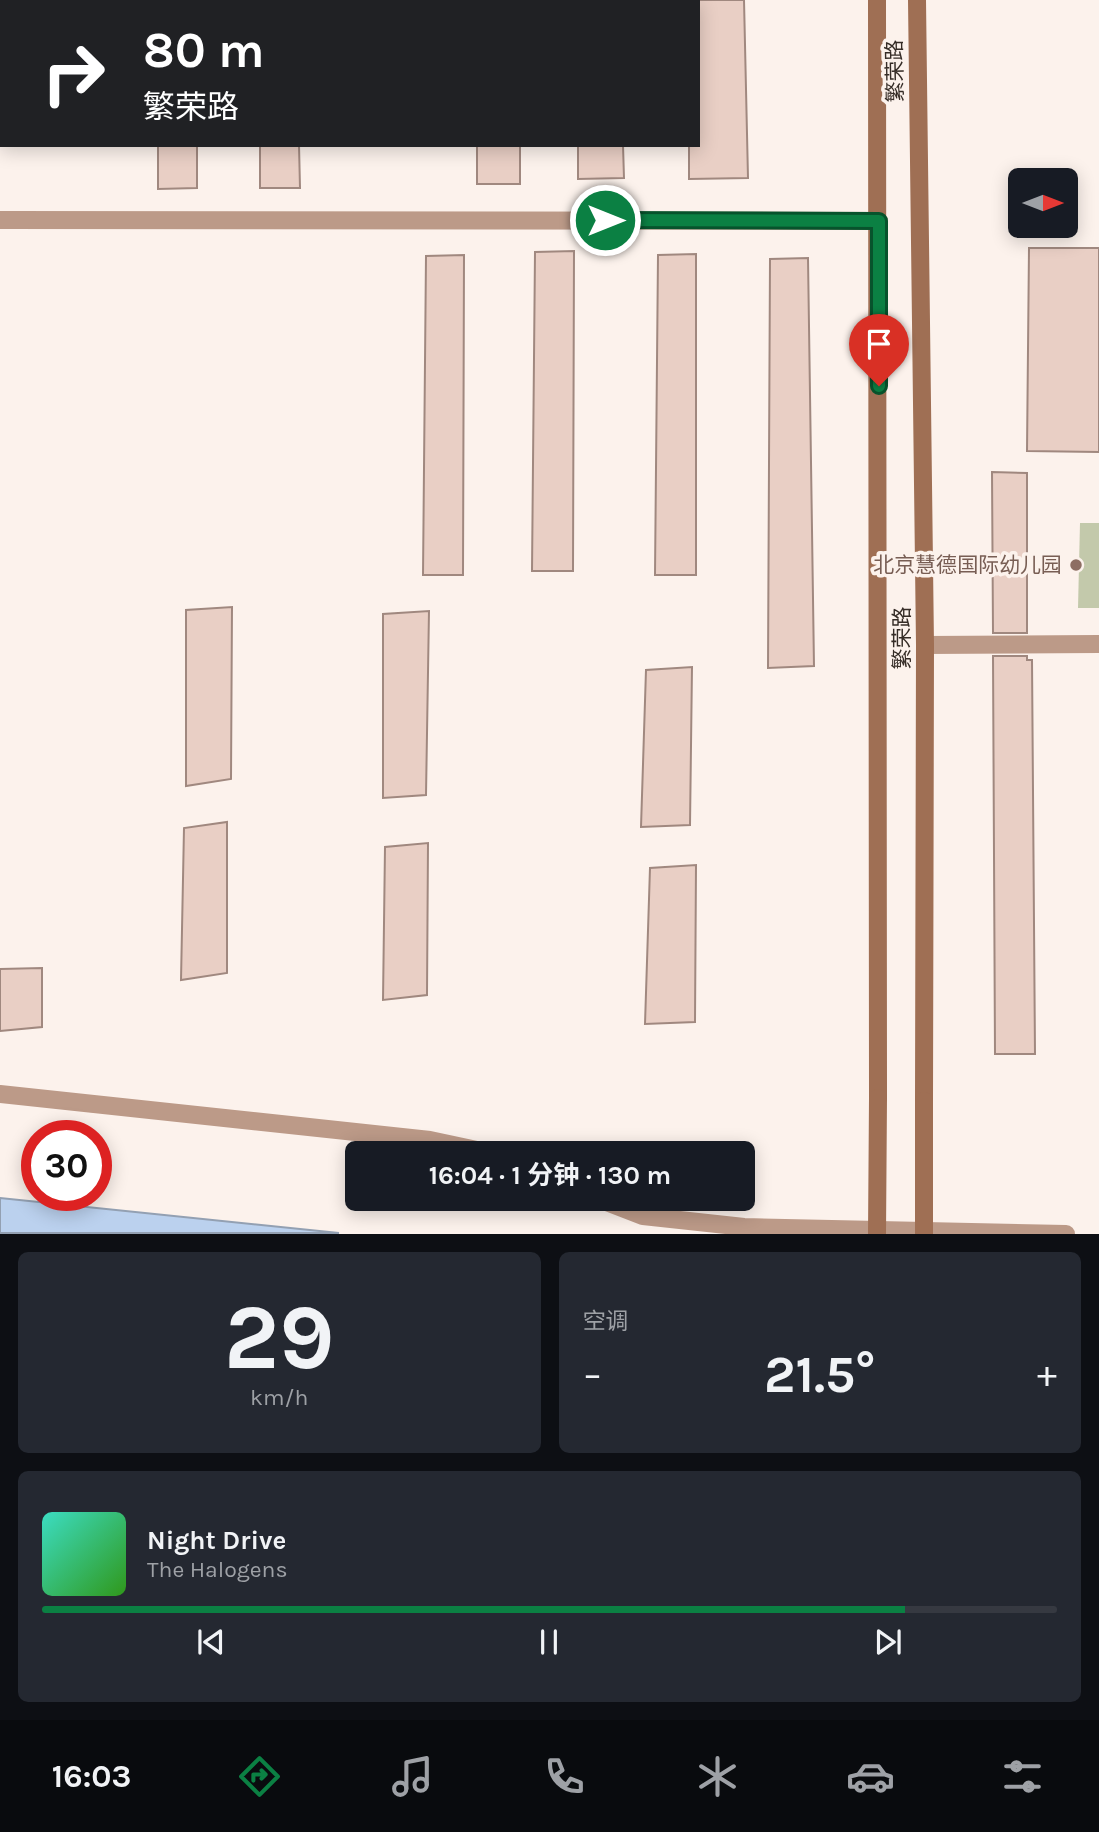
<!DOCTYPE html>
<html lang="zh">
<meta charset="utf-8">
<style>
:root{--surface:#171b24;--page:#242831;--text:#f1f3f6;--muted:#9ea1a6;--line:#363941;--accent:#0b8043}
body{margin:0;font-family:Karla,"Noto Sans SC",sans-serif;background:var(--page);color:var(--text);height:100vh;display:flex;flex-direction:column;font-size:26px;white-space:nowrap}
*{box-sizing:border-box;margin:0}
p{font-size:23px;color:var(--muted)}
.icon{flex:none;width:38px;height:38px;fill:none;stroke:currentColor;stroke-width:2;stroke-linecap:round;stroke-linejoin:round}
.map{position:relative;height:1234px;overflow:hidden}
.details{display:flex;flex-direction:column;gap:18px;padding:18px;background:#0d0f14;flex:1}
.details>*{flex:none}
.hud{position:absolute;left:0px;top:0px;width:700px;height:147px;box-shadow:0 4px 18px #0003;background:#202124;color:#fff;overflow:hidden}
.needle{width:46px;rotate:90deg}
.controls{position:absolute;left:1008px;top:168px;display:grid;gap:14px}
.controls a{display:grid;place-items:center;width:70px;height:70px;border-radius:10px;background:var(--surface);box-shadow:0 4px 18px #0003;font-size:35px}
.speed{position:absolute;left:21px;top:1120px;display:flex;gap:14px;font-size:35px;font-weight:700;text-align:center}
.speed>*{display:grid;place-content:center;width:91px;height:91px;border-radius:50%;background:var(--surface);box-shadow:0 4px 18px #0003;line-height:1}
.speed .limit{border:10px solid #d22;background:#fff;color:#111}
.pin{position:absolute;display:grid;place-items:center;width:60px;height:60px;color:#fff;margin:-72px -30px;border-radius:50% 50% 50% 0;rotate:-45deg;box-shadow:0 0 7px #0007}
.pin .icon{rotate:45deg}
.me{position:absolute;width:77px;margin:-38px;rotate:90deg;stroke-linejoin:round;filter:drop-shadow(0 0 5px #0008)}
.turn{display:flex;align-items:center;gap:24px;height:147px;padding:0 28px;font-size:32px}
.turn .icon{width:91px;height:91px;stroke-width:2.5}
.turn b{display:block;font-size:49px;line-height:60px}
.big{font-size:52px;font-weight:700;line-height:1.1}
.details .tile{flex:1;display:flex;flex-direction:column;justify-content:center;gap:10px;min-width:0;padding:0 24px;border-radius:10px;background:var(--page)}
.details .dial{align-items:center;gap:0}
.dial b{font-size:91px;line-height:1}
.song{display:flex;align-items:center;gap:21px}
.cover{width:84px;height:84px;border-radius:10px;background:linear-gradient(135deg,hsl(170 70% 55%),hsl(110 70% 35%))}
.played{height:7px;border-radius:4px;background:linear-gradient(90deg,var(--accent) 85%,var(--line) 85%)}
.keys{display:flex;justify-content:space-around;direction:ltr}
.heat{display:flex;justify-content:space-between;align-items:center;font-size:38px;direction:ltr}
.details .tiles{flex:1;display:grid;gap:18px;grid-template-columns:1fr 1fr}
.tile:last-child{grid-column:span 2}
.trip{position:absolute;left:345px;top:1141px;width:410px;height:70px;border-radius:10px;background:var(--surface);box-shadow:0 4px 18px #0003;font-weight:700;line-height:70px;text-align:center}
.tab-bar{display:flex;height:112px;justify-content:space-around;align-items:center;background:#090b0e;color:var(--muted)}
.tab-bar .icon{width:49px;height:49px}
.tab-bar .on{color:var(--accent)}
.tab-bar b{font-size:32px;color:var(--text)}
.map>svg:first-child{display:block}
.green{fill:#c3c9ab}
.water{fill:#bbd1ee;stroke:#93a0b2;stroke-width:2}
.building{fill:#e9cfc5;stroke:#a0887f;stroke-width:2}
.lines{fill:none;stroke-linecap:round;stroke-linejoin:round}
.minor{stroke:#bc9a88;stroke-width:18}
.tertiary{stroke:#bc9a88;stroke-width:18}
.secondary{stroke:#9f6f54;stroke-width:18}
.secondary-bridge{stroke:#9f6f54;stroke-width:18}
.route-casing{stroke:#07532c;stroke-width:18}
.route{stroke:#0b8043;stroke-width:12}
.education-dot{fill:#8d6e63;stroke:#fcf2ec;stroke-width:2.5}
.labels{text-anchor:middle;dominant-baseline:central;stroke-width:7;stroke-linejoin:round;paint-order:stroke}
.street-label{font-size:21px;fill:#352c26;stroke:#fcf2ec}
.education-label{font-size:21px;fill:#785e54;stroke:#fcf2ec;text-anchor:end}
</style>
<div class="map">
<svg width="1099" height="1234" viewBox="0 0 1099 1234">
<rect width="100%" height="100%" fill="#fcf2ec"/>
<path class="green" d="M1080,523H1099V608H1078Z"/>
<path class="water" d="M0,1198L339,1233H0Z"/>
<g class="building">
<path d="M698,0H744L748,178L689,179V145H698Z"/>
<path d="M158,145H197V188L158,189Z"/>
<path d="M260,145H299L300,188H260Z"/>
<rect x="477" y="145" width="43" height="39"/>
<path d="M578,145H623L624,178L578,179Z"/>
<path d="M1029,248H1099V452L1027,451Z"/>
<path d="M574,251L573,571H532L535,252Z"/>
<path d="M696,254V575H655L658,255Z"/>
<path d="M464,255L463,575H423L426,256Z"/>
<path d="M808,258L814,666L768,668L770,259Z"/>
<path d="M992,472L1027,473V633H993Z"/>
<path d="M232,607L231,779L186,786V610Z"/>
<path d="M429,611L426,795L383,798V614Z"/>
<path d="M993,656H1027V660H1032L1035,1054H995Z"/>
<path d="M692,667L690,825L641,827L646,670Z"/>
<path d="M227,822V973L181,980L184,828Z"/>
<path d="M428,843L427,995L383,1000L385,847Z"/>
<path d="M696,865L695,1022L645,1024L650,868Z"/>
<path d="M42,968V1027L0,1031V969Z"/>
</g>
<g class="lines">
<g class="minor">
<path d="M0,220L879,221"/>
<path d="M925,645L1099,644"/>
</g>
<g class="tertiary">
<path d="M0,1094L430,1140L491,1153"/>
<path d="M599,1199L643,1216L744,1227L1066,1234"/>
</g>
<g class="secondary">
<path d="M877,0L878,1098"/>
<path d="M917,0L925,645L924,1101"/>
</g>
<g class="secondary-bridge">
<path d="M924,1101V1234"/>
<path d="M877,1234L878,1098"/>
</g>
</g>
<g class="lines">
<g class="route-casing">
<path id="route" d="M605,220L879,221V386"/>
</g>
<use href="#route" class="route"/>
</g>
<circle class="education-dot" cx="1076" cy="565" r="7"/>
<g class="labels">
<g class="street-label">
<text transform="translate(895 71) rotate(-91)">繁荣路</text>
<text transform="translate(902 638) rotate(-90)">繁荣路</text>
</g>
<g class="education-label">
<text x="1062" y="565">北京慧德国际幼儿园</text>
</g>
</g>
</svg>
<div class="controls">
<a><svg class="needle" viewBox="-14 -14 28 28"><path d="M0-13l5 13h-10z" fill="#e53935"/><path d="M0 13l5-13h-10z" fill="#9ea1a6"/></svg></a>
</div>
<div class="speed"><div class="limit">30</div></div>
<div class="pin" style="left:879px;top:386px;background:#d93025"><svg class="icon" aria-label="arrive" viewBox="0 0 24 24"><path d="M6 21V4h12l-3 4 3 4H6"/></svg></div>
<svg class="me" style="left:605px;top:220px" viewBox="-20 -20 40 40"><circle r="17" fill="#0b8043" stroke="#fff" stroke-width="3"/><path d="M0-11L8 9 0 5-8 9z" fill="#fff"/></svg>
<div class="trip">16:04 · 1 分钟 · 130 m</div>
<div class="hud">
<div class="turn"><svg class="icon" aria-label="right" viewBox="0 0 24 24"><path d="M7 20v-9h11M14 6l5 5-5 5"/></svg><div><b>80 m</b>繁荣路</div></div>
</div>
</div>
<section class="details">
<div class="tiles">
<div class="tile dial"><b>29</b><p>km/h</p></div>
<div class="tile"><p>空调</p>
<div class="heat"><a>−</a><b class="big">21.5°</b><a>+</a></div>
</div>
<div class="tile">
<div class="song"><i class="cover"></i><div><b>Night Drive</b><p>The Halogens</p></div></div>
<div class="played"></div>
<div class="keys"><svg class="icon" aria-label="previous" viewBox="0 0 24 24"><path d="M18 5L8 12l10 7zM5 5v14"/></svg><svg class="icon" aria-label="pause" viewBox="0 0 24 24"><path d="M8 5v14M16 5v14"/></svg><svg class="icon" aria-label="next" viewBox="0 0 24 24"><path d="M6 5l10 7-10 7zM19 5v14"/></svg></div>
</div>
</div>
</section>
<nav class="tab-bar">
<b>16:03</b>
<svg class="icon on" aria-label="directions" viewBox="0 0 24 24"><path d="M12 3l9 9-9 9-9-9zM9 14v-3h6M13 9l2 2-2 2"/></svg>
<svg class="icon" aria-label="music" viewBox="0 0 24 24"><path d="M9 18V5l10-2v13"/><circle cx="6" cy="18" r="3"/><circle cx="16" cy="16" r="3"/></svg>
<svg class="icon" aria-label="phone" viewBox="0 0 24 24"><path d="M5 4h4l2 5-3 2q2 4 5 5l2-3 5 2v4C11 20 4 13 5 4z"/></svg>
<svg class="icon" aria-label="climate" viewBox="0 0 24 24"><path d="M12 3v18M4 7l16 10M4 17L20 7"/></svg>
<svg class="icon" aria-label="car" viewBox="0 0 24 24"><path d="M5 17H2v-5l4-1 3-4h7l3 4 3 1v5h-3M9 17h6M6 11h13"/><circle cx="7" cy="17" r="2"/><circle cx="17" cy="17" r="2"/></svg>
<svg class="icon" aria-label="filters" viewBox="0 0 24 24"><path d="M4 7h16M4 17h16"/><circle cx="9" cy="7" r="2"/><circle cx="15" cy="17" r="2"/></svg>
</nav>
